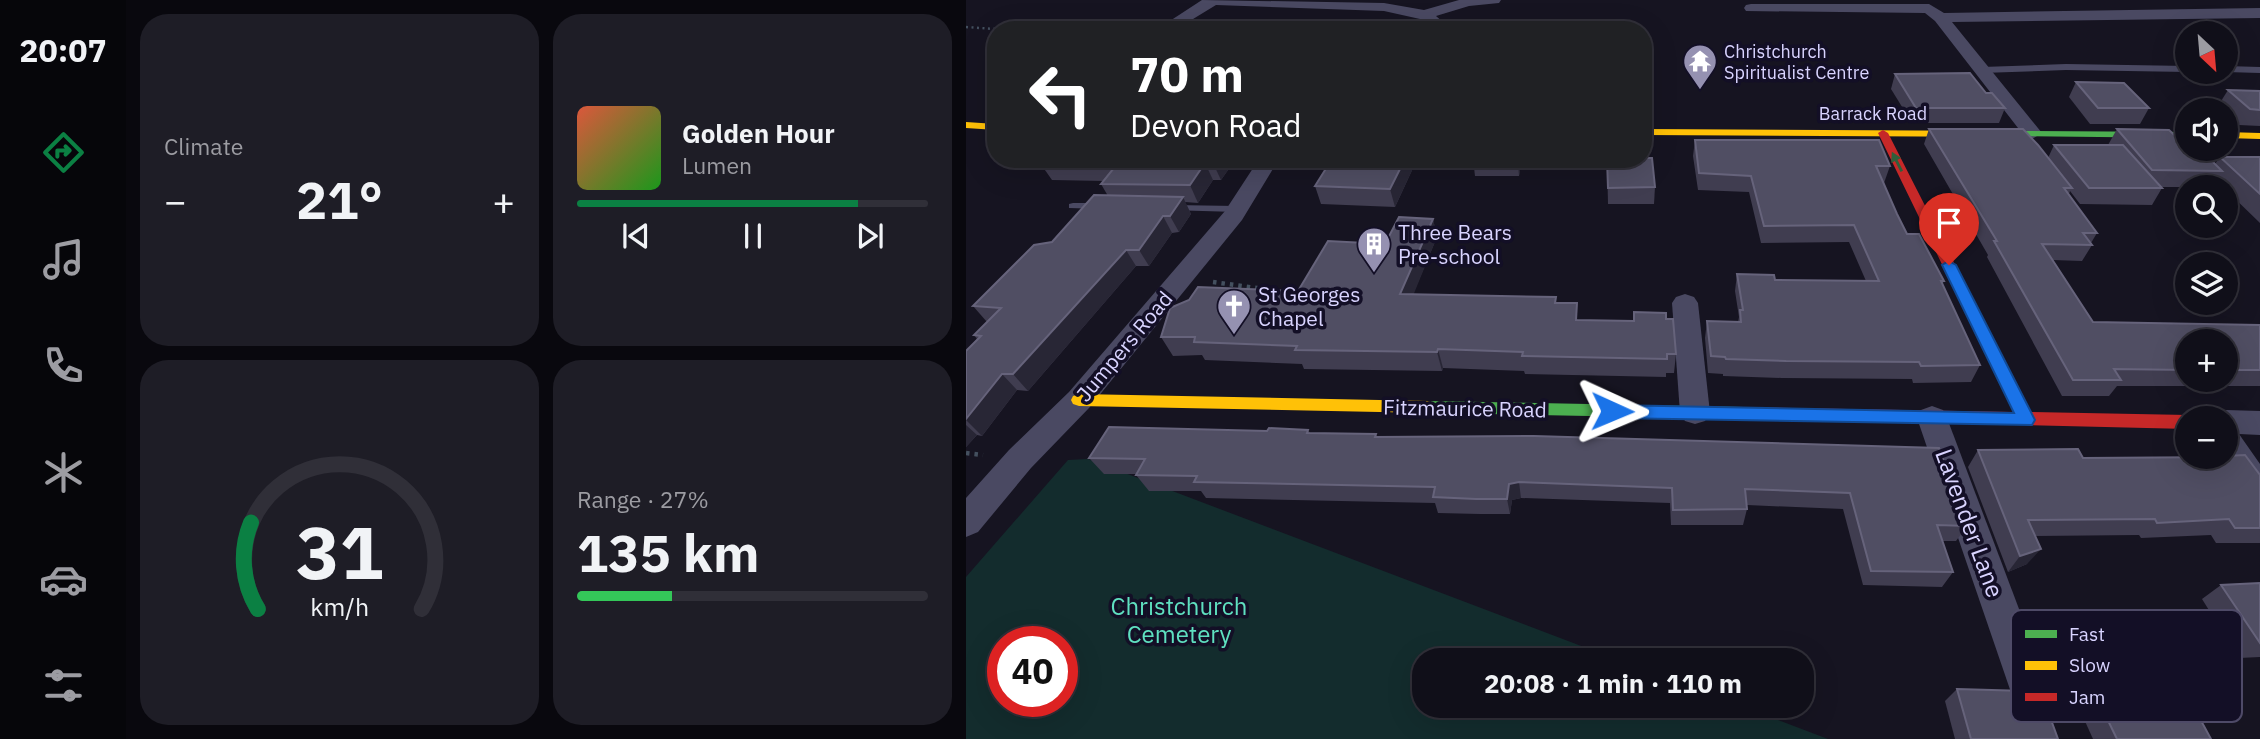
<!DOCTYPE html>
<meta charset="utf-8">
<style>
:root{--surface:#100f19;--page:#1e1d26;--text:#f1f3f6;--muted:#9c9ca2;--line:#302f38;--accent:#0b8043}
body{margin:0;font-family:"IBM Plex Sans",sans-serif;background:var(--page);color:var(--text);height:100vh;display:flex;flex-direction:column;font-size:26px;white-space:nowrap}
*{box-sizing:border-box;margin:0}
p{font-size:23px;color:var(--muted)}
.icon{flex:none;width:38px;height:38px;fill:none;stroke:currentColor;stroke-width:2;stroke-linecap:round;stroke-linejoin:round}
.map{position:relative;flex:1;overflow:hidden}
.details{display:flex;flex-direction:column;gap:14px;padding:14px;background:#09080e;width:840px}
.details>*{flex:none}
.guide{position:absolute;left:21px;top:21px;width:665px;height:147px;border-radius:28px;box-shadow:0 7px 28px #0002,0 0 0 2px var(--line);background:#202124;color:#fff;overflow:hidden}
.needle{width:46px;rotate:154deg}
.fabs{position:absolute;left:1209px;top:21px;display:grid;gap:14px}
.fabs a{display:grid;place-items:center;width:63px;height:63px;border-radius:50%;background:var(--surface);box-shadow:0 7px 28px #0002,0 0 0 2px var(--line);font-size:35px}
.speed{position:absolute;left:21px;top:626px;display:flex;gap:14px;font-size:35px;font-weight:700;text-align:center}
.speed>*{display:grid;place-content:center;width:91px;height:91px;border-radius:50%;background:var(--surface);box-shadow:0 7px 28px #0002,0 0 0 2px var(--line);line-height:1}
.speed .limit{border:10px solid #d22;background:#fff;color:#111}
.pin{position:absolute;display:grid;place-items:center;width:60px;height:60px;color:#fff;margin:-72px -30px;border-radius:50% 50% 50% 0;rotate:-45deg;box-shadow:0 0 7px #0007}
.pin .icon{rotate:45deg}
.me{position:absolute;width:77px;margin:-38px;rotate:91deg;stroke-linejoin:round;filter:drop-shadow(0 0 5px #0008)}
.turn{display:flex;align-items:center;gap:24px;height:147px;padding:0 28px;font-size:32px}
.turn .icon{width:91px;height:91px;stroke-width:2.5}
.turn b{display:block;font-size:49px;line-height:60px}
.big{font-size:52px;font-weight:700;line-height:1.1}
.details .widget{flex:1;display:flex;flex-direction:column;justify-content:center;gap:10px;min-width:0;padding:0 24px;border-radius:28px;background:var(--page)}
.details .dial{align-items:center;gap:0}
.dial svg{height:182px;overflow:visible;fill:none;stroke:var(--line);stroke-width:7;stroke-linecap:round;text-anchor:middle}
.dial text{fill:var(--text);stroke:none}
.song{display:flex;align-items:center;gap:21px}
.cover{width:84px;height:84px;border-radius:10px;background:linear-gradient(135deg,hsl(10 70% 55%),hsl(120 70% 35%))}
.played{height:7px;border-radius:4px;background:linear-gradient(90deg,var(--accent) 80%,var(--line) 80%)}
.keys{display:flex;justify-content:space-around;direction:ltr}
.heat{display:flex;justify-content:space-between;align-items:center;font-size:38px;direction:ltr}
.charge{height:10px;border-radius:5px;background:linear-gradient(90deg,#34c759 27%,var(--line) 0)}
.details .tiles{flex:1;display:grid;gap:14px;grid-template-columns:repeat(2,1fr)}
.trip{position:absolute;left:446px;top:648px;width:402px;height:70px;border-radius:28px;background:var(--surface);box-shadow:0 7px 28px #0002,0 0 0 2px var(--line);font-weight:700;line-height:70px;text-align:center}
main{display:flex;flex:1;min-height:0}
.tab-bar{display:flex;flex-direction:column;width:126px;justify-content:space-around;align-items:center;background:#06060a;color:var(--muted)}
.tab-bar .icon{width:49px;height:49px}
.tab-bar .on{color:var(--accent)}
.tab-bar b{font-size:32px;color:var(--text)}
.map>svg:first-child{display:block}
.green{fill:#132c2d;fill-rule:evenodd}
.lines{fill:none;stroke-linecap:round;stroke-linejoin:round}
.path-far1{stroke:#44505f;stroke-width:2.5;stroke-dasharray:2 3.5;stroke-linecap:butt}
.path{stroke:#44505f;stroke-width:4.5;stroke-dasharray:3.5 5;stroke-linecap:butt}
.lane{fill:#4a4962;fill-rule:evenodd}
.street{fill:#4a4962;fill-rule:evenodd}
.fast{fill:#4caf50;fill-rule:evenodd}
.slow{fill:#ffc107;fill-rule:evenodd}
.jam{fill:#c62828;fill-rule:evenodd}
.wall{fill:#403d50;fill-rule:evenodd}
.shaded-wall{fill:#282635}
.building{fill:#504e63;stroke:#66637b;stroke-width:2}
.oneway{fill:#305f3b}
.route{fill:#1a73e8;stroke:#114b97;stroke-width:2}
.labels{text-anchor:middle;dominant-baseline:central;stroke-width:7;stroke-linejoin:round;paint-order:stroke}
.far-poi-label{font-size:18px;fill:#d9d4ff;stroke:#130f26;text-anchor:start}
.far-street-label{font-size:18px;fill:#d9d4ff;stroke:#130f26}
.poi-label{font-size:21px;fill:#d9d4ff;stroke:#130f26;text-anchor:start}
.street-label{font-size:21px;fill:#d9d4ff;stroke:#130f26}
.near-street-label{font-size:24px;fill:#d9d4ff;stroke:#130f26}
.near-park-label{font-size:24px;fill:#5fe0c0;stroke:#130f26}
.key{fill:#130f26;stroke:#4e4a67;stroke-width:2}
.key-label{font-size:19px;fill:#d9d4ff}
</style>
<main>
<nav class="tab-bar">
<b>20:07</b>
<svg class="icon on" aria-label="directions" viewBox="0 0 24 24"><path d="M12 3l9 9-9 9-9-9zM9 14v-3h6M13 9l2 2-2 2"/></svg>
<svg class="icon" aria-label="music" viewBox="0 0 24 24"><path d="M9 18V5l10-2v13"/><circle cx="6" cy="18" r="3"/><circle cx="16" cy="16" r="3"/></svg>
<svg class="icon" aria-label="phone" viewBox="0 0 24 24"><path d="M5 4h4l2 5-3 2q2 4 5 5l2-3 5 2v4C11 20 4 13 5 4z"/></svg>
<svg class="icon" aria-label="climate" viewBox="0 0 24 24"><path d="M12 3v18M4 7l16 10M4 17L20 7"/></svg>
<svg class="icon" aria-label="car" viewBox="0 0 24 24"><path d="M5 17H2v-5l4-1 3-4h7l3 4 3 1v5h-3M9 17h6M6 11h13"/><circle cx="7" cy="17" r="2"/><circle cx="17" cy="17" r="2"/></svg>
<svg class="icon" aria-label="filters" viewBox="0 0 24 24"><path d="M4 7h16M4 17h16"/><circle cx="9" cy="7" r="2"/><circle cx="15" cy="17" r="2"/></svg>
</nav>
<section class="details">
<div class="tiles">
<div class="widget"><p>Climate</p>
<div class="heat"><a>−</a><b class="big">21°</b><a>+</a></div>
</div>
<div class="widget">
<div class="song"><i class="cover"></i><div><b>Golden Hour</b><p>Lumen</p></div></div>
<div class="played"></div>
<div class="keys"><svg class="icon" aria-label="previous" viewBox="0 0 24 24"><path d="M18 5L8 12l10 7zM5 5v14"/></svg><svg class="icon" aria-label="pause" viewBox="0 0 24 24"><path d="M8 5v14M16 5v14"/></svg><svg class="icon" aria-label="next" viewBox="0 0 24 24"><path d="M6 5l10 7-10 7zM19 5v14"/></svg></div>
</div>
<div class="widget dial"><svg viewBox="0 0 100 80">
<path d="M14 69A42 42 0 1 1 86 69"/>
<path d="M14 69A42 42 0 0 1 11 31" stroke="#0b8043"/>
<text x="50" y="56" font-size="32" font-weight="700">31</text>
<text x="50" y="72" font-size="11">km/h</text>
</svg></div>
<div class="widget"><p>Range · 27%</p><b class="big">135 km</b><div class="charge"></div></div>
</div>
</section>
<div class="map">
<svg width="1294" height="739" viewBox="0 0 1294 739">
<rect width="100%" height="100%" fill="#161421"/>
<path class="green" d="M122,459L652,660H458V705H772L862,739H0V577L102,460ZM37,642H96V702H37Z"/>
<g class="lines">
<path class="path-far1" d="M0,27L44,30"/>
<g class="path">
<path d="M247,282L305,290"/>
<path d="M0,453L17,455"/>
</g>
<g class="lane">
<path d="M1100,64L1222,66V72L1100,70L1016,73L1012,70L1016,67Z"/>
<path d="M1260,66L1294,67V73L1260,72Z"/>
<path d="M107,203H137L143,206L137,209L103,208V204Z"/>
<path d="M206,205L271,206L277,209L271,212L202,210V206Z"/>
</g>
<g class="street">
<path d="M236,0L418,3L458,10L493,0H535L533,3L503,6L470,16L486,30H468L454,19L418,11L250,5L209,30H190Z"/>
<path d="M785,4H963L978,13L1294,8V18L986,22L1076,133L1066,139L1059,137L969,21L959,13L780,11L778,8L780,5Z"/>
<path d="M293,159H313L276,220L123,408L65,468L12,532L0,537V498L43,450L103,392L259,211Z"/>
<path d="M719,294L728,297L732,303L744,413L739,421L729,424L719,421L714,413L706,303L710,297Z"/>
<path d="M966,406L977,410L981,418L1090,707L1084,721L1070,727L1056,721L1050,707L951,418L955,410Z"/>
<path d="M1260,410L1294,411V435L1273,434L1294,464V503L1283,499L1255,457H1260V418H1247L1249,414Z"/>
</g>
<g class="fast">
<path d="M1049,131L1222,132V138L1045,136V132Z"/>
<path d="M462,401L777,407L783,408L785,413L783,418L777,419L462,413L456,411L454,407L456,403Z"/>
</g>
<g class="slow">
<path d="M0,122L30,124V130L0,128Z"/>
<path d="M677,129L1049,131L1054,134L1049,137L677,135Z"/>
<path d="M1260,132L1294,133V139L1260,138Z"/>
<path d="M113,394L462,401L468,403L470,407L468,411L462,413L113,406L107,404L105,400L107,396Z"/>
</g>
<path class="jam" d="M917,130L922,133L1064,412L1222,415L1228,418H1222V429L771,418L769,413L771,408L777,407L1048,412L912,133Z"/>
</g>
<g class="wall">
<path d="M929,74L1020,93L1039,108L1033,123H946L925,89Z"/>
<path d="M1110,82L1183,108L1174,124H1124L1103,97Z"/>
<path d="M1262,90L1294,91V126L1273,125L1260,113V110H1257L1252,106Z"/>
<path d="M963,129L1082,158L1088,145H1142L1151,129L1215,141L1249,164L1254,157H1294V223L1260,190V187H1258L1250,180L1245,187H1195L1196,188L1186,205L1114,204L1104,191L1103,194L1131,233L1125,243L1126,245L1116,261L1087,260L1127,322L1294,325V386H1151L1143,396H1096L1021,257L1022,255L958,144ZM1222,341H1260V380H1222Z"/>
<path d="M729,140L924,166L918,183H917L931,214L941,234L978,281L976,285L1014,365L1005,382L947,383L946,379L816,378L757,376V374L742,373L739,338L741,321L772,322L773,317L769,291L771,274L809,280L900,281L883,242L795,243L783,192L732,190L727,156Z"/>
<path d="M78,159H291L287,164L267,163L255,180H247L232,203L219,202L225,214L213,232L206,233L183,266H170L62,391L51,390L16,436L11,435L0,447V351L11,339L8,335L21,322L7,306L142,196L135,184L138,181L86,180L74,163Z"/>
<path d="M310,159H449L448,166L429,207L355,204L349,186L361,166L313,165Z"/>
<path d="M507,159H556L553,176H509Z"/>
<path d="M641,159L689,187L688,204H642Z"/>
<path d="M467,219L471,237L447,294L590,303L612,320L668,321L700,319L710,354L708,373H700V377L559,374L558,371L477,368L476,371L338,369L336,364L239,360L236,355L207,356L195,337L332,291Z"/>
<path d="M342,430L344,433L410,434L411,437L973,448L1001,526L990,541H976L987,572L976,587L897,585L877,509L781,505V509L777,525H705L704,503L555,498L546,500L544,514H514L472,513L469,503L240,498L235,491H183L170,475L171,474H138L123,458L301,431Z"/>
<path d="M1012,450L1117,458L1294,475V543H1250L1245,535L1175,538L1173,535L1069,536L1061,564L1042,572L1002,467Z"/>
<path d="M1294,583V657L1273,658L1236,599L1255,585Z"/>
<path d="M991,689L1069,710L1092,739H989L979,701Z"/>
<path d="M1130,696L1245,739H1127L1113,708Z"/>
</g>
<g class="shaded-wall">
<path d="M250,159H265L267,163L255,180L247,163Z"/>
<path d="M439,159H449L448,166L429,207L424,189Z"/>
<path d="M552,159H556L553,176L552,163Z"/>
<path d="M239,163L247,180L232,203L224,185Z"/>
<path d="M217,197L225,214L213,232L204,216Z"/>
<path d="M197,216L206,233L183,266L173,250Z"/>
<path d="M467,219L471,237L440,313L434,294Z"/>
<path d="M160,250L170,266L62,391L47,374Z"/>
<path d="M472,349L477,368L476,371L471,352Z"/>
<path d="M36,374L51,390L16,436L0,420V419Z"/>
<path d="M0,425L11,435L0,447Z"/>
<path d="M553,482L555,498L546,500L544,514L541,499L543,484Z"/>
<path d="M1075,549L1061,564L1042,572L1054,556Z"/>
</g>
<g class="building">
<path d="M1004,73L1020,93H1026L1039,108H950L929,74Z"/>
<path d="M1110,82L1158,83L1183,108H1132Z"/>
<path d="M1262,90L1294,91V110L1284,109Z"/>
<path d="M963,129H1057L1072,145L1106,188H1098L1131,233H1117L1126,245L1076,244L1127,322L1294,325V370H1260V341H1222V370L1148,369L1155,380H1107L1028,241H1031Z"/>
<path d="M1151,129L1203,130L1215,141H1222V149H1234L1256,171L1186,170Z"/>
<path d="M729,140H913L924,166H910L931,214L941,234H953L978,281H975L1014,365L955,366L953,362L820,361L760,359L759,357L745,356L741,321L775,322L774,310H777L771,274L808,275L809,280L913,281L888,225L798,226L785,176L733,173Z"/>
<path d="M1088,145H1157L1196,188H1123Z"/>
<path d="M1254,157H1294V194Z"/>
<path d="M677,158H686L689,187L642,188L641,159Z"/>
<path d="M78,159H250L247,163H239L224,185L135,184L152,163H74Z"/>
<path d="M366,159H439L424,189L349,186Z"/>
<path d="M507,159H552V163H506Z"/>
<path d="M128,195L217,197L204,216H197L173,250H160L47,374H36L0,419V351L15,336L8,335L35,308L7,306L68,245L86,242Z"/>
<path d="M433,217L467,219L434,294L590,297L589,303H611L610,320L668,321V312L700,313V319H707L710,354H701V359L556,356L557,352L472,349L471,352L329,350L331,346L228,342L229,337H195L204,308L223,300L232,287L332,291L362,241L419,244Z"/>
<path d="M143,427L301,431L303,428L342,430L341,433L410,434L409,437L568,436L973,448L1001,526L971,525L987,572L905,571L884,493L779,489L781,509L707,510L706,488L553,482L543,484L541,499H510L467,497L469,487L228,482L231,476L170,475L179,459L123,458Z"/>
<path d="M1112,449L1117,458L1260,457V456L1279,455L1294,475V528H1269L1263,519L1191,523L1189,519L1062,520L1075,549L1054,556L1012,450Z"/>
<path d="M1294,583V643L1255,585Z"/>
<path d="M991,689L1060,691L1069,710L1084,717L1092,739H1005Z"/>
<path d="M1220,693L1245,739H1151L1130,696Z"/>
</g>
<defs><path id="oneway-solid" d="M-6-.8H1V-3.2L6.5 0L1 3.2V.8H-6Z" transform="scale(1.75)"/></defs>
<use class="oneway" href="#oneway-solid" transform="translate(931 162) rotate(-117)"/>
<path class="route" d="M983,261L990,265L1069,420L1066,425L646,418L640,416L637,411L640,407L646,405L1048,413L976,265Z"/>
<defs>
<g id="temple-pin" transform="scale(1.75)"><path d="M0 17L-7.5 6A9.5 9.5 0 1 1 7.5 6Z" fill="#9591b1" stroke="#130f26"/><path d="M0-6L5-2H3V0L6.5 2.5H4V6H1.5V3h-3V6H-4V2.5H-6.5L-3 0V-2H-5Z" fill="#fff"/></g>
<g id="building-pin" transform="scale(1.75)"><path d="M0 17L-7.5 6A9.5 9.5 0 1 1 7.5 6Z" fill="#9591b1" stroke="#130f26"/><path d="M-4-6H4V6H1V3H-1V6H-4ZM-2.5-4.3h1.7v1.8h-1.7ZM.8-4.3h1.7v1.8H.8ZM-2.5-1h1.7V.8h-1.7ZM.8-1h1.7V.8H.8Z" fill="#fff"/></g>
<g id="church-pin" transform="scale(1.75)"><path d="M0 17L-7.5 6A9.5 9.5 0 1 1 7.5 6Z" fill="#9591b1" stroke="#130f26"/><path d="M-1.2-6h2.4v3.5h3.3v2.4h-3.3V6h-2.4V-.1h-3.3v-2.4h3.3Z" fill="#fff"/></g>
</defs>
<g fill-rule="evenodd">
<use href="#temple-pin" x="734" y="61"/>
<use href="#building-pin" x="408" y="244"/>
<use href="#church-pin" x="268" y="306"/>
</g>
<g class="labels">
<g class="far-poi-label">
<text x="758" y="51">Christchurch<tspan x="758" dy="21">Spiritualist Centre</tspan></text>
</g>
<g class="far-street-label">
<text x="907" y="113">Barrack Road</text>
</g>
<g class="poi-label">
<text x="432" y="232">Three Bears<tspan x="432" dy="24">Pre-school</tspan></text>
<text x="292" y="294">St Georges<tspan x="292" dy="24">Chapel</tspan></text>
</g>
<g class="street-label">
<text transform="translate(158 346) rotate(-50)">Jumpers Road</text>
<text transform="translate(499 408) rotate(1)">Fitzmaurice Road</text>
</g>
<g class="near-street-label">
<text transform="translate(1004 523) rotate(70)">Lavender Lane</text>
</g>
<g class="near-park-label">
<text x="213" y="606">Christchurch<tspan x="213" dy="28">Cemetery</tspan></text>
</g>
</g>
<rect x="1045" y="610" width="231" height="112" rx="10" class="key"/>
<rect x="1059" y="630" width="32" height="8" fill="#4caf50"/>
<rect x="1059" y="661" width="32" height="9" fill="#ffc107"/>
<rect x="1059" y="693" width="32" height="8" fill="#c62828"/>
<g class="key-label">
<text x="1103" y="641">Fast</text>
<text x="1103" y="672">Slow</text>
<text x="1103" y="704">Jam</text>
</g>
</svg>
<div class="fabs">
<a><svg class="needle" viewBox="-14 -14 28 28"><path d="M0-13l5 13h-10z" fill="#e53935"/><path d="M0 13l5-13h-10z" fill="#9c9ca2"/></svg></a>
<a><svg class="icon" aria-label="sound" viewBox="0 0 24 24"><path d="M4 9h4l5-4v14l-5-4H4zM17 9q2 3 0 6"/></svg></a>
<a><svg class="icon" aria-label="search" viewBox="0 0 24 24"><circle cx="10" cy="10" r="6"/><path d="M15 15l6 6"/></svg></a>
<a><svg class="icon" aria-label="layers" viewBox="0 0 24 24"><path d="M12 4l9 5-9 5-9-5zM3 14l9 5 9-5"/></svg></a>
<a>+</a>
<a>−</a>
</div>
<div class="speed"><div class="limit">40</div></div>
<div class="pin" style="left:983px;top:265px;background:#d93025"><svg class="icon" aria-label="arrive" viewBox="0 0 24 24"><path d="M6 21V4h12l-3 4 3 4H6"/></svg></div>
<svg class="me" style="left:646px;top:411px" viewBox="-20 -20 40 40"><path d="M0-17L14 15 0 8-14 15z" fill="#1a73e8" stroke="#fff" stroke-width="4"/></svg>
<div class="trip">20:08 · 1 min · 110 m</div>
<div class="guide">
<div class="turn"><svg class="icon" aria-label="left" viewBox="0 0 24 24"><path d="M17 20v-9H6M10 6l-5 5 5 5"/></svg><div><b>70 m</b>Devon Road</div></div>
</div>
</div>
</main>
